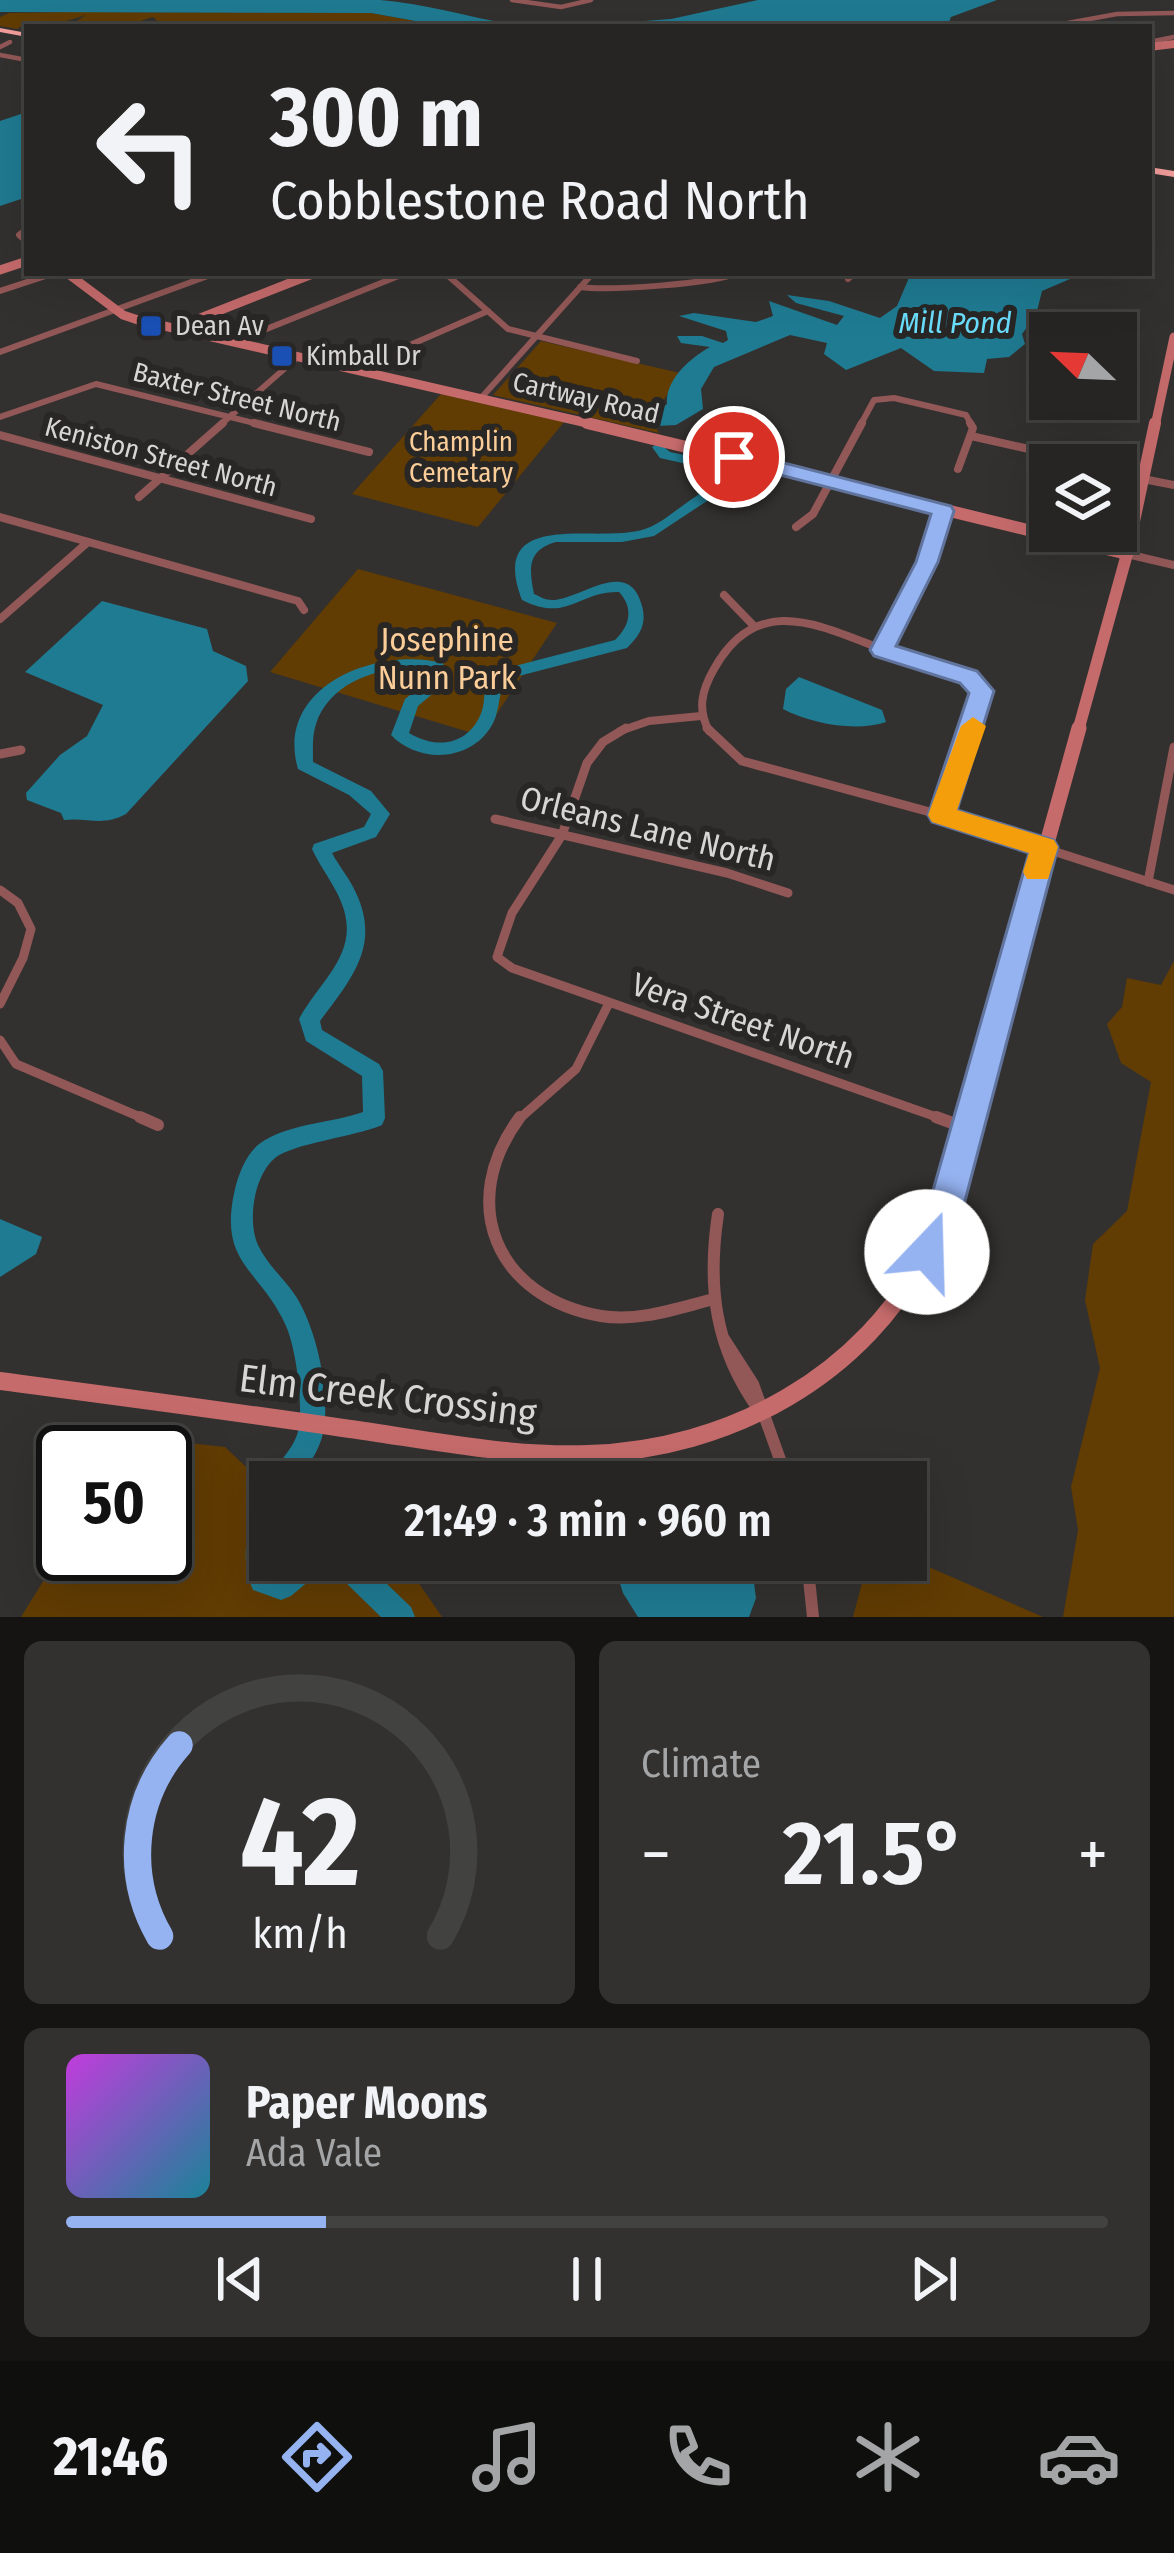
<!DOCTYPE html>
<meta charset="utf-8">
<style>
:root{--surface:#262523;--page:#323130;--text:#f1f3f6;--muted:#a4a5a6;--line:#424241;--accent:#95b2f1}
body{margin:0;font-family:"Fira Sans Condensed",sans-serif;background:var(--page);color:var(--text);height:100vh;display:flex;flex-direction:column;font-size:45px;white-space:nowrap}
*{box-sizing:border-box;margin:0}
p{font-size:39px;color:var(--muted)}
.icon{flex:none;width:66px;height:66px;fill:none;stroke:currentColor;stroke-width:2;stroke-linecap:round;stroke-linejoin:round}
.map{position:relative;height:1617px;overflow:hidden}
.side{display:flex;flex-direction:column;gap:24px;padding:24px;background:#151413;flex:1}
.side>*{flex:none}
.banner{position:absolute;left:24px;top:24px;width:1128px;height:252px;border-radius:0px;box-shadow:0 12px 48px #0002,0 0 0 3px var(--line);background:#262523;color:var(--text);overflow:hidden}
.needle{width:78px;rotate:293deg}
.fabs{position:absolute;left:1029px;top:312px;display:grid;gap:24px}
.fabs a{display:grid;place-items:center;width:108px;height:108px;border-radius:0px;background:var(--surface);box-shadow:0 12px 48px #0002,0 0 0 3px var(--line);font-size:60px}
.speed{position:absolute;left:36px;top:1425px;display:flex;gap:24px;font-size:60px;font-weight:700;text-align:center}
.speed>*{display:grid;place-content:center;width:156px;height:156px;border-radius:50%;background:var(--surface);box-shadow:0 12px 48px #0002,0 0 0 3px var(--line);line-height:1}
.speed .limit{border:6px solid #111;border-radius:18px;background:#fff;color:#111}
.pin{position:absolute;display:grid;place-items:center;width:102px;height:102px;color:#fff;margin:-51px;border:6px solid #fff;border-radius:50%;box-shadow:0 3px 12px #0007}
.me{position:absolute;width:132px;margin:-66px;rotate:21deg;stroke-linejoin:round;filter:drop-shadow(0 0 9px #0008)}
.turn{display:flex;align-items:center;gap:42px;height:252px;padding:0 48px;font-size:54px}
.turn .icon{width:156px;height:156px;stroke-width:2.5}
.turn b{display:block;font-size:84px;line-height:102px}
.big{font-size:90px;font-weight:600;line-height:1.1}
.side .card{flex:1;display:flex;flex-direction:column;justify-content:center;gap:18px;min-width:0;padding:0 42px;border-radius:18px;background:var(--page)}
.side .dial{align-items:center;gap:0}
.dial svg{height:312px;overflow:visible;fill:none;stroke:var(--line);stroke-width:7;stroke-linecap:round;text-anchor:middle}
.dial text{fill:var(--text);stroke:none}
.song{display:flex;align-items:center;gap:36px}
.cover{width:144px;height:144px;border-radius:18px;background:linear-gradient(135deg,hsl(290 70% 55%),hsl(190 70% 35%))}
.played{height:12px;border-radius:6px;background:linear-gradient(90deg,var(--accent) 25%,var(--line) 25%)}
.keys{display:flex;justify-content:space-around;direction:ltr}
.heat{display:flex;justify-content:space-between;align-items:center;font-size:66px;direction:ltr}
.side .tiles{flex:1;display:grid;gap:24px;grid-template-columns:1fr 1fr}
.card:last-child{grid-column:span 2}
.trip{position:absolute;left:249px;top:1461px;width:678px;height:120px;border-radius:0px;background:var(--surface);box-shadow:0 12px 48px #0002,0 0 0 3px var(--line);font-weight:600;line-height:120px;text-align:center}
.menu{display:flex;height:192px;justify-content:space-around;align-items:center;background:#0f0f0e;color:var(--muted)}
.menu .icon{width:84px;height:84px}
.menu .on{color:var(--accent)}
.menu b{font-size:54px;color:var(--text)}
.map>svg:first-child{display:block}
.green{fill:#613c03}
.water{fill:#1f7b92}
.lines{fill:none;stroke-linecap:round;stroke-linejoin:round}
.river{fill:#1f7b92;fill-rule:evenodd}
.street-far4{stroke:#925857;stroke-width:4.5}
.street-far3{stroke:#925857;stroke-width:6}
.street-far2{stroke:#925857;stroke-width:8}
.street-far1{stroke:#925857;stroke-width:9}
.street{stroke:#925857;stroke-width:12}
.secondary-far4{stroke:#c66b6c;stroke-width:8}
.secondary-far3{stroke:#c66b6c;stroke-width:9}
.secondary-far2{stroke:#c66b6c;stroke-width:12}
.secondary-far1{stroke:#c66b6c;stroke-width:15}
.secondary{stroke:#c66b6c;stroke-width:18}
.highway{fill:#f39e9c;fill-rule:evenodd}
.route{fill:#95b2f1;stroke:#61749d;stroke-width:3}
.slow{fill:#f59e0b}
.transit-dot{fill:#1a4fb4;stroke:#292725;stroke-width:4.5}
.labels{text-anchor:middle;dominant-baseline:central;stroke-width:12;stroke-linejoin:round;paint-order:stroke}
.far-poi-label{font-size:27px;fill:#d8d6d5;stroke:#292725;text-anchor:start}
.far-street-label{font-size:27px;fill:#d8d6d5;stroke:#292725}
.far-park-label{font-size:27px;fill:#facd99;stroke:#292725}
.far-water-label{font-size:30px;font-style:italic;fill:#6bdefd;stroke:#292725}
.park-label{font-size:33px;fill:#facd99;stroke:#292725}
.street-label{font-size:33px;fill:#d8d6d5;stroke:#292725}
.near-street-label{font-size:39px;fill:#d8d6d5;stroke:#292725}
</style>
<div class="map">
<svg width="1174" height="1617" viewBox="0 0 1174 1617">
<rect width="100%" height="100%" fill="#33312f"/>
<g class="green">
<path d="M71,12L371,13L449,27H164L153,17L128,25L152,24L143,27H67L86,15C64,22 49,27 25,27L26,23L17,29L0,26V17L9,13Z"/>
<path d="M541,341L680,373L652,420L659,433L493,395Z"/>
<path d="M441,394L564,422L478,527L352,494Z"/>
<path d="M358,569L557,623L482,736L270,672Z"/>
<path d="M1174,961V1617H1063L1078,1530L1071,1487L1100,1368L1085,1300L1093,1244L1127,1211L1151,1082L1121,1063L1107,1024L1122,1007L1127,978L1161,985Z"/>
<path d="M117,1435L225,1447L260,1480L311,1482H270V1560H387L416,1579L442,1617H21L63,1549V1554H165V1452H102Z"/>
<path d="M906,1556V1557L1043,1617H853L868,1560Z"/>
</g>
<g class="water">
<path d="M0,0H380C433,4 481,22 534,27H449L371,13L5,12H0Z"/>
<path d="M758,0H997L951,17L947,27H565L671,19Z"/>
<path d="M27,112V197L0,206V121Z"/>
<path d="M911,273H1068L1070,279L1042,291L1036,315L1022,334L1025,344L1009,357L987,359L984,373L934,371L901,348L846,370L824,354L827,343L790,335L714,367L701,389L703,409L676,425L656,426L659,410L667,404C665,380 690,358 710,347L681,343L677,336H702L723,343L728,340L726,331L679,316L694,313L756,322L773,316L769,301L837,325L844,316L796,303L787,295L829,301L880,318L897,306Z"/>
<path d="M102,601L207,629L213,651L246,666L248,681L126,814C102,827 88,817 64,820L61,813L27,800L26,793L60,755L87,736L103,705L25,672Z"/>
<path d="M799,677L882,710L886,722C857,732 811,724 783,709L786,689Z"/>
<path d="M0,1219L42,1237L36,1254L0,1277Z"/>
<path d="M613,1560H751L756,1598L749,1617H638L623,1593Z"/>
</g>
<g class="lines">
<g class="river">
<path d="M659,443L670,452L730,465L732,468L729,479L716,495L654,536L622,542H556C527,550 529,569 534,594C541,597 545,600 552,600C580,600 629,555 642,606C647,624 640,635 627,648L507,679C497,693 501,710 492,725C471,762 419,764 391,735L405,699L432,678L430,671C389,662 330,679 316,724C312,736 313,749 313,762L371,791L390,814L376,837L332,853C339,866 350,879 356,893C381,946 351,979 320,1021L322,1030L379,1064L383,1071L385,1118L382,1125C354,1137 294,1143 275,1158C254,1175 247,1221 258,1245C267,1265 285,1279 297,1298C317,1331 331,1394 323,1433C319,1452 307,1467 296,1482H270V1487L268,1482C275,1465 291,1452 297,1435C305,1411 296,1348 286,1326C259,1266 216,1265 236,1185C241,1168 249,1149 265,1140C295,1123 331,1123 363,1112L362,1076L306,1041L299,1019C324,974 367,949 336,891C328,876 319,864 312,849L314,844L364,827L371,814L349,795L298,769C274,686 377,646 443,663L449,680L418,706L409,733C434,748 464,747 479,718C489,698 478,693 495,671L615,640C630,626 634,608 619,592C578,591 568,623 522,600C486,506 599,545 645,529C660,524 672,513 685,504C699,494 711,487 718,471L660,458L652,447Z"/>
<path d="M270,1491V1560L273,1570L278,1571L291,1560H362L411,1607L415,1617H381L342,1579L322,1570L291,1596L281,1600L253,1590C239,1555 247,1528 261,1495Z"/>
</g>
<g class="street-far4">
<path d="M512,0L561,7L591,0"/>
<path d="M298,27L341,25"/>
<path d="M1046,27L1117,14L1174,13"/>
<path d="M1149,42L1174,37"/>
<path d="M0,47L10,42"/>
<path d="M0,55L27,60"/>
</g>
<g class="street-far3">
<path d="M27,229L19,235L27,242"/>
<path d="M445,273L508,329L637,361"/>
<path d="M848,279L855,273"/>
<path d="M580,287C607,291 714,284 737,273"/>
<path d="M0,291L55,273"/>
<path d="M234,342L406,273"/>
<path d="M0,352L216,273"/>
<path d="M355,369L488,311"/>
<path d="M481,398L593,273"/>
<path d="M0,417L96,384L266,426"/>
<path d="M219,426L299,356"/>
<path d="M860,426L874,400L894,398L966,415L972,426"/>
</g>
<g class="street-far2">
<path d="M254,423L369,452"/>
<path d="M0,435L311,519"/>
<path d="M971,436L1029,449L1057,465"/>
<path d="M958,469L973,428L970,423"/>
<path d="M1143,479L1174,485"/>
<path d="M139,497L223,423"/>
<path d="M0,517L298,601L304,610"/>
<path d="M796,527L813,514L862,423"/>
<path d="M1127,554L1174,565"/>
<path d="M724,595L754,626"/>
<path d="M0,619L88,542"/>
<path d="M882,650L927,562L943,511"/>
<path d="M620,731L649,721L701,716"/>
<path d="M709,731C697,709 702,690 714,669C758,590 822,627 887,651C914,661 942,667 968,678L982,691L972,731"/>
</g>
<g class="street-far1">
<path d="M626,728L603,742L587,763L562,835L512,913L497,957L512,968L945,1120"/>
<path d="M707,728L742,761L941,815"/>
<path d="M0,754L21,750"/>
<path d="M941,815L1174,890"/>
<path d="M941,815L973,728"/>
<path d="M495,819L727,873L788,893"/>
<path d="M1148,882L1174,747"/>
<path d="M0,890L18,903L31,929L23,958L0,1004"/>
<path d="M0,1040L16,1064L147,1120"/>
<path d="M518,1120L576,1069L609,1003"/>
</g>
<g class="street">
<path d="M140,1117L158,1125"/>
<path d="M520,1117C456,1203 496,1298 601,1316C638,1322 675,1309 710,1300"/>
<path d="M936,1117L966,1128"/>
<path d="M718,1214C707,1287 715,1349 759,1410"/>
<path d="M724,1339L753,1384L788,1482"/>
<path d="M807,1560L813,1617"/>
</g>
<path class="secondary-far4" d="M1149,47L1174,44"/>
<g class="secondary-far3">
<path d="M0,270L27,261"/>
<path d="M67,273L123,315L138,320L600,426"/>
<path d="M175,328L315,273"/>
<path d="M1155,426L1174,337"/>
</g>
<g class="secondary-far2">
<path d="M587,423L1127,554"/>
<path d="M1078,731L1127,554L1155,423"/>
</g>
<path class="secondary-far1" d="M970,1120L1079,728"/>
<path class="secondary" d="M0,1381C114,1396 229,1411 343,1428C424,1439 506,1457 588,1454C728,1450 866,1376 929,1247C949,1206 959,1161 971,1117"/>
<g class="highway">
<path d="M0,28L27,33V37L0,32Z"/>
<path d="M1149,167L1174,171V177L1149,173Z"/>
</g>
</g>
<path class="route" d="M734,450L951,506L954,511L938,562L896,646L977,671L994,691L957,810L1054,840L1058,847L965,1201L940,1265L927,1270L914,1265L909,1252L930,1201L1029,853L932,822L928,815L969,693L960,683L874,656L870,650L916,562L931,514L726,461L723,457Z"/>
<path class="slow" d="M973,717L986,726L957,810L1054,840L1058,847L1048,879H1027L1023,872L1029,853L932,822L928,815L961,726Z"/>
<g class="transit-dot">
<rect x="139" y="314" width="24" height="24" rx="6"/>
<rect x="270" y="344" width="24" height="24" rx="6"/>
</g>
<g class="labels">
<g class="far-poi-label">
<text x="175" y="326">Dean Av</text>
<text x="306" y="356">Kimball Dr</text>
</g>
<g class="far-street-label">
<text transform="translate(237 397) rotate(14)">Baxter Street North</text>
<text transform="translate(586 398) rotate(13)">Cartway Road</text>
<text transform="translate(161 457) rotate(15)">Keniston Street North</text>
</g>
<g class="far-park-label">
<text x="461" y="442">Champlin<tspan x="461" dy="31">Cemetary</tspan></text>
</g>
<g class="far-water-label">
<text x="955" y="323">Mill Pond</text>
</g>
<g class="park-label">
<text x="447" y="640">Josephine<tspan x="447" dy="38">Nunn Park</tspan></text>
</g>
<g class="street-label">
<text transform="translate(648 829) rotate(14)">Orleans Lane North</text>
<text transform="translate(743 1021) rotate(19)">Vera Street North</text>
</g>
<g class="near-street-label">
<text transform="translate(388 1396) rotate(7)">Elm Creek Crossing</text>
</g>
</g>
</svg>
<div class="fabs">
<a><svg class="needle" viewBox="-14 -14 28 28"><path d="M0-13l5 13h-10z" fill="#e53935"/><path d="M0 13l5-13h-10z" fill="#a4a5a6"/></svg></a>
<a><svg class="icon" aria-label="layers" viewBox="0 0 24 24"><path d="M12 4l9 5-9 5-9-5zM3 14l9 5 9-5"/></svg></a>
</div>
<div class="speed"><div class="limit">50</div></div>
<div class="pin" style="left:734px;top:457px;background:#d93025"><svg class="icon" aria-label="arrive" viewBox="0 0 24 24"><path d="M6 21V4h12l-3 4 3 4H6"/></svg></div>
<svg class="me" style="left:927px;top:1252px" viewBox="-20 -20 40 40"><circle r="19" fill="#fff"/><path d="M0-13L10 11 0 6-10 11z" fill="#95b2f1"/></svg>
<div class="trip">21:49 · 3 min · 960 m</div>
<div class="banner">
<div class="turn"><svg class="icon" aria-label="left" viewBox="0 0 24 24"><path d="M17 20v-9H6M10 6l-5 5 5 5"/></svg><div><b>300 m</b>Cobblestone Road North</div></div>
</div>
</div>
<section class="side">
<div class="tiles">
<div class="card dial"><svg viewBox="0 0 100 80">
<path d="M14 69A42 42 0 1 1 86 69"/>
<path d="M14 69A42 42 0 0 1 19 20" stroke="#95b2f1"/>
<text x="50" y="56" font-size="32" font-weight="700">42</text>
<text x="50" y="72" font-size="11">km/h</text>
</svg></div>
<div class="card"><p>Climate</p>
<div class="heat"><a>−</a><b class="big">21.5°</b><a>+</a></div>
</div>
<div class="card">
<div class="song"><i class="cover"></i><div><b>Paper Moons</b><p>Ada Vale</p></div></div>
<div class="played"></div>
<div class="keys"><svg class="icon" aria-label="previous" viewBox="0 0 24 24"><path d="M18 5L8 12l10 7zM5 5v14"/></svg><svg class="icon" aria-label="pause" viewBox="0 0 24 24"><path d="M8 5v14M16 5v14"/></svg><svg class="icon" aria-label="next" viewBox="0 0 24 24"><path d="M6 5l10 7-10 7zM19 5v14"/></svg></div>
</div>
</div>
</section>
<nav class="menu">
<b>21:46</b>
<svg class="icon on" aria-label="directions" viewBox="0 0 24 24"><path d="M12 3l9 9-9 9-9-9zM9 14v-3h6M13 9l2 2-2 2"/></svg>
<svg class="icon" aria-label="music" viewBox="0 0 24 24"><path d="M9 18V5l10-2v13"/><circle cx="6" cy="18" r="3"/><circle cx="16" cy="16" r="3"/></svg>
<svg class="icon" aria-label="phone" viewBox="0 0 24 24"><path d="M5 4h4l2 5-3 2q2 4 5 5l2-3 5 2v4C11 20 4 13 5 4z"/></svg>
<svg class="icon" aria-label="climate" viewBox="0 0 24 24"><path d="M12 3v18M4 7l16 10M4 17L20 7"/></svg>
<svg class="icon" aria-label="car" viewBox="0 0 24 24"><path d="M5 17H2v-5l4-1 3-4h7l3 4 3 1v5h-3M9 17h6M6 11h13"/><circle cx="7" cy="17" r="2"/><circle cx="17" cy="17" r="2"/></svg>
</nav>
